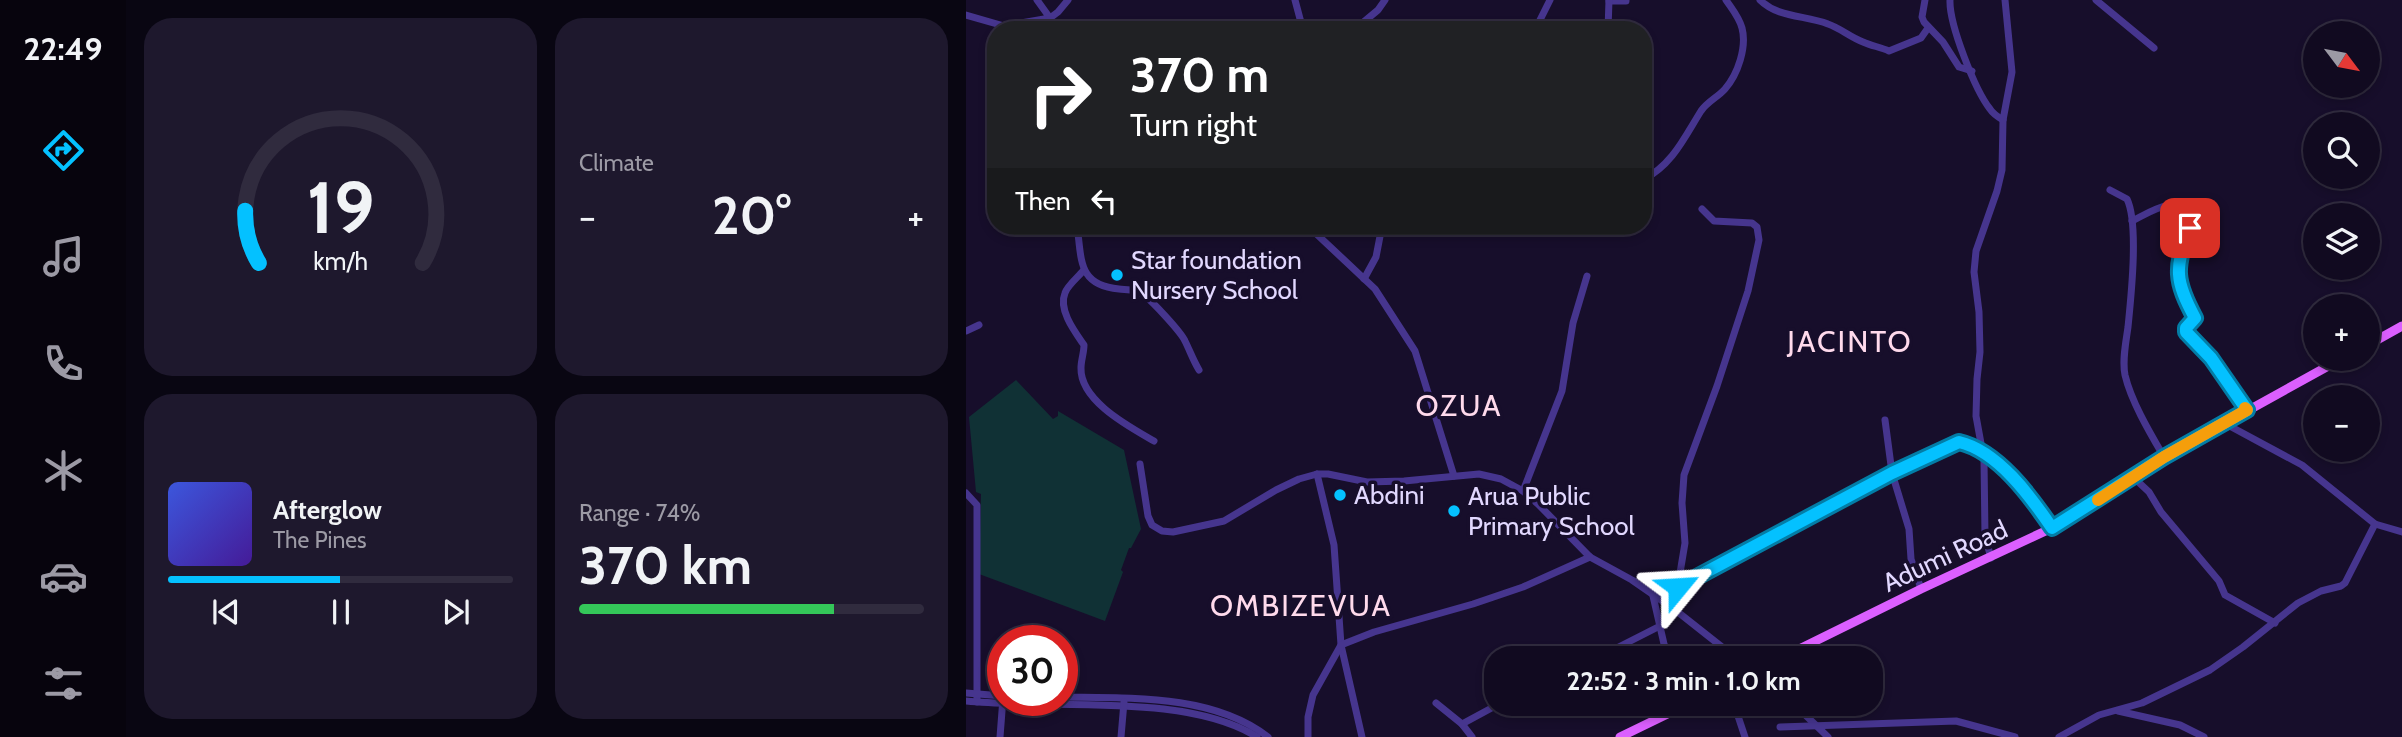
<!DOCTYPE html>
<meta charset="utf-8">
<style>
:root{--surface:#110a20;--page:#1e182d;--text:#f1f3f6;--muted:#9c9aa5;--line:#302b3e;--accent:#04c1ff}
body{margin:0;font-family:Cabin,sans-serif;background:var(--page);color:var(--text);height:100vh;display:flex;flex-direction:column;font-size:26px;white-space:nowrap}
*{box-sizing:border-box;margin:0}
p{font-size:23px;color:var(--muted)}
.icon{flex:none;width:38px;height:38px;fill:none;stroke:currentColor;stroke-width:2;stroke-linecap:round;stroke-linejoin:round}
.map{position:relative;flex:1;overflow:hidden}
.details{display:flex;flex-direction:column;gap:18px;padding:18px;background:#090612;width:840px}
.details>*{flex:none}
.hud{position:absolute;left:21px;top:21px;width:665px;height:214px;border-radius:28px;box-shadow:0 4px 10px #0003,0 0 0 2px var(--line);background:#202124;color:#fff;overflow:hidden}
.needle{width:46px;rotate:122deg}
.tools{position:absolute;left:1337px;top:21px;display:grid;gap:14px}
.tools a{display:grid;place-items:center;width:77px;height:77px;border-radius:50%;background:var(--surface);box-shadow:0 4px 10px #0003,0 0 0 2px var(--line);font-size:35px}
.speed{position:absolute;left:21px;top:625px;display:flex;gap:14px;font-size:35px;font-weight:700;text-align:center}
.speed>*{display:grid;place-content:center;width:91px;height:91px;border-radius:50%;background:var(--surface);box-shadow:0 4px 10px #0003,0 0 0 2px var(--line);line-height:1}
.speed .limit{border:10px solid #d22;background:#fff;color:#111}
.pin{position:absolute;display:grid;place-items:center;width:60px;height:60px;color:#fff;margin:-30px;border-radius:14px;box-shadow:0 4px 10px #0006}
.me{position:absolute;width:77px;margin:-38px;rotate:63deg;stroke-linejoin:round;filter:drop-shadow(0 0 5px #0008)}
.turn{display:flex;align-items:center;gap:24px;height:147px;padding:0 28px;font-size:32px}
.turn .icon{width:91px;height:91px;stroke-width:2.5}
.turn b{display:block;font-size:49px;line-height:60px}
.then{display:flex;align-items:center;height:66px;padding:0 28px;background:#0003;gap:14px;font-size:26px}
.big{font-size:52px;font-weight:800;line-height:1.1}
.details .widget{flex:1;display:flex;flex-direction:column;justify-content:center;gap:10px;min-width:0;padding:0 24px;border-radius:28px;background:var(--page)}
.details .dial{align-items:center;gap:0}
.dial svg{height:182px;overflow:visible;fill:none;stroke:var(--line);stroke-width:7;stroke-linecap:round;text-anchor:middle}
.dial text{fill:var(--text);stroke:none}
.song{display:flex;align-items:center;gap:21px}
.cover{width:84px;height:84px;border-radius:10px;background:linear-gradient(135deg,hsl(230 70% 55%),hsl(260 70% 35%))}
.played{height:7px;border-radius:4px;background:linear-gradient(90deg,var(--accent) 50%,var(--line) 50%)}
.keys{display:flex;justify-content:space-around;direction:ltr}
.heat{display:flex;justify-content:space-between;align-items:center;font-size:38px;direction:ltr}
.charge{height:10px;border-radius:5px;background:linear-gradient(90deg,#34c759 74%,var(--line) 0)}
.details .tiles{flex:1;display:grid;gap:18px;grid-template-columns:repeat(2,1fr)}
.trip{position:absolute;left:518px;top:646px;width:399px;height:70px;border-radius:28px;background:var(--surface);box-shadow:0 4px 10px #0003,0 0 0 2px var(--line);font-weight:800;line-height:70px;text-align:center}
main{display:flex;flex:1;min-height:0}
.tabs{display:flex;flex-direction:column;width:126px;justify-content:space-around;align-items:center;background:#07040d;color:var(--muted)}
.tabs .icon{width:49px;height:49px}
.tabs .active{color:var(--accent)}
.tabs b{font-size:32px;color:var(--text)}
.map>svg:first-child{display:block}
.green{fill:#103135}
.lines{fill:none;stroke-linecap:round;stroke-linejoin:round}
.minor{stroke:#46358e;stroke-width:7}
.major{stroke:#db5fff;stroke-width:9}
.route-casing{stroke:#037da6;stroke-width:18}
.route{stroke:#04c1ff;stroke-width:12}
.slow{stroke:#f59e0b;stroke-width:12}
.poi-dot{fill:#04c1ff;stroke:#170e2b;stroke-width:2.5}
.labels{text-anchor:middle;dominant-baseline:central;stroke-width:7;stroke-linejoin:round;paint-order:stroke}
.poi-label{font-size:26px;fill:#e2d8ff;stroke:#170e2b;text-anchor:start}
.street-label{font-size:26px;fill:#e2d8ff;stroke:#170e2b}
.quarter-label{font-size:30px;letter-spacing:2px;fill:#ffdaec;stroke:#170e2b}
</style>
<main>
<nav class="tabs">
<b>22:49</b>
<svg class="icon active" aria-label="directions" viewBox="0 0 24 24"><path d="M12 3l9 9-9 9-9-9zM9 14v-3h6M13 9l2 2-2 2"/></svg>
<svg class="icon" aria-label="music" viewBox="0 0 24 24"><path d="M9 18V5l10-2v13"/><circle cx="6" cy="18" r="3"/><circle cx="16" cy="16" r="3"/></svg>
<svg class="icon" aria-label="phone" viewBox="0 0 24 24"><path d="M5 4h4l2 5-3 2q2 4 5 5l2-3 5 2v4C11 20 4 13 5 4z"/></svg>
<svg class="icon" aria-label="climate" viewBox="0 0 24 24"><path d="M12 3v18M4 7l16 10M4 17L20 7"/></svg>
<svg class="icon" aria-label="car" viewBox="0 0 24 24"><path d="M5 17H2v-5l4-1 3-4h7l3 4 3 1v5h-3M9 17h6M6 11h13"/><circle cx="7" cy="17" r="2"/><circle cx="17" cy="17" r="2"/></svg>
<svg class="icon" aria-label="filters" viewBox="0 0 24 24"><path d="M4 7h16M4 17h16"/><circle cx="9" cy="7" r="2"/><circle cx="15" cy="17" r="2"/></svg>
</nav>
<section class="details">
<div class="tiles">
<div class="widget dial"><svg viewBox="0 0 100 80">
<path d="M14 69A42 42 0 1 1 86 69"/>
<path d="M14 69A42 42 0 0 1 8 46" stroke="#04c1ff"/>
<text x="50" y="56" font-size="32" font-weight="700">19</text>
<text x="50" y="72" font-size="11">km/h</text>
</svg></div>
<div class="widget"><p>Climate</p>
<div class="heat"><a>−</a><b class="big">20°</b><a>+</a></div>
</div>
<div class="widget">
<div class="song"><i class="cover"></i><div><b>Afterglow</b><p>The Pines</p></div></div>
<div class="played"></div>
<div class="keys"><svg class="icon" aria-label="previous" viewBox="0 0 24 24"><path d="M18 5L8 12l10 7zM5 5v14"/></svg><svg class="icon" aria-label="pause" viewBox="0 0 24 24"><path d="M8 5v14M16 5v14"/></svg><svg class="icon" aria-label="next" viewBox="0 0 24 24"><path d="M6 5l10 7-10 7zM19 5v14"/></svg></div>
</div>
<div class="widget"><p>Range · 74%</p><b class="big">370 km</b><div class="charge"></div></div>
</div>
</section>
<div class="map">
<svg width="1436" height="737" viewBox="0 0 1436 737">
<rect width="100%" height="100%" fill="#170e2b"/>
<path class="green" d="M50,380L87,419L92,416V411L158,450L175,529L165,548H163L155,570L157,572L139,621L13,574L15,494L10,492L3,417Z"/>
<g class="lines">
<g class="minor">
<path d="M329,0L337,30"/>
<path d="M794,0C812,18 839,15 862,24C874,28 884,37 897,42C906,46 914,47 923,51L955,38L962,28"/>
<path d="M959,0L956,17L958,22L977,42L993,67L1006,71"/>
<path d="M984,0C983,24 1009,90 1024,109C1027,114 1032,117 1037,120"/>
<path d="M1130,0L1188,48"/>
<path d="M643,1H660"/>
<path d="M0,15L38,26L84,18L71,0"/>
<path d="M89,30L84,18L92,12L102,0"/>
<path d="M388,30L412,10L419,0"/>
<path d="M569,30L584,0"/>
<path d="M642,30L643,0"/>
<path d="M677,180C707,164 718,138 735,111C741,102 752,97 759,89C772,74 781,47 776,28C773,17 766,9 760,0"/>
<path d="M1144,190L1161,199C1173,224 1165,297 1162,327C1160,342 1156,360 1159,375C1165,401 1184,433 1198,457"/>
<path d="M1166,221C1188,210 1208,195 1230,214C1211,261 1204,272 1229,318L1220,328V332L1245,358L1281,410"/>
<path d="M111,226C116,259 111,285 153,289C163,290 170,289 179,296C187,302 215,332 219,341C224,351 227,360 233,370"/>
<path d="M342,226L409,289L449,351L488,476"/>
<path d="M117,271C112,277 101,286 99,293C92,310 109,332 118,345C118,353 115,360 115,368C114,401 164,427 188,441"/>
<path d="M398,279L410,257L416,226"/>
<path d="M0,331L13,325"/>
<path d="M919,420L926,473L943,529L945,559L955,589"/>
<path d="M174,464L182,516L186,525L196,531L207,532L258,521L310,490L333,479L351,474H362L401,482L438,481L513,474L535,479L557,491L572,504L624,557L666,580L708,609L770,658"/>
<path d="M351,474L368,545L375,645L396,737"/>
<path d="M1167,477L1183,492L1195,512L1253,581L1259,595L1309,623"/>
<path d="M557,491L596,391L607,323L621,276"/>
<path d="M0,493L11,505V702"/>
<path d="M1409,524L1436,532"/>
<path d="M1025,558L1019,536L1018,460L1010,416L1011,379L1014,352L1013,312L1008,272L1010,251L1031,191L1036,170L1037,120L1046,72L1039,0"/>
<path d="M712,587L926,473L993,442C1032,451 1065,497 1086,528"/>
<path d="M687,596L698,644L703,658"/>
<path d="M708,609L719,543L716,503L718,475L751,386L782,291L793,240L791,227L786,223L748,221L736,209"/>
<path d="M631,658L694,626"/>
<path d="M0,693L37,696"/>
<path d="M96,697C163,698 247,694 302,737"/>
<path d="M0,701C85,710 219,692 291,737"/>
<path d="M470,703L496,724L506,737"/>
<path d="M768,704L779,737"/>
<path d="M828,704L862,737"/>
<path d="M1152,711L1214,725L1238,737"/>
<path d="M496,724L533,704"/>
<path d="M814,727L990,721L1049,737"/>
<path d="M34,737L37,698"/>
<path d="M155,737L158,702"/>
<path d="M342,737V717L347,695L375,645L408,632L507,604L557,587L624,557"/>
<path d="M1093,737L1133,715L1176,703L1244,670L1277,647L1332,603L1355,591L1375,586L1379,583L1409,524L1336,465L1258,423"/>
</g>
<g class="major">
<path d="M1402,345L1436,326"/>
<path d="M815,658L955,589L1086,528L1198,457L1375,359"/>
<path d="M654,737L722,704"/>
</g>
</g>
<g class="lines">
<g class="route-casing">
<path id="route" d="M712,587L926,473L993,442C1032,451 1065,497 1086,528L1198,457L1281,410L1245,358L1220,332V328L1229,318C1209,281 1208,268 1224,228"/>
</g>
<use href="#route" class="route"/>
<path class="slow" d="M1132,500L1198,457L1281,410L1279,408"/>
</g>
<g class="poi-dot">
<circle cx="151" cy="275" r="7"/>
<circle cx="374" cy="495" r="7"/>
<circle cx="488" cy="511" r="7"/>
</g>
<g class="labels">
<g class="poi-label">
<text x="165" y="260">Star foundation<tspan x="165" dy="30">Nursery School</tspan></text>
<text x="388" y="495">Abdini</text>
<text x="502" y="496">Arua Public<tspan x="502" dy="30">Primary School</tspan></text>
</g>
<g class="street-label">
<text transform="translate(979 556) rotate(-25)">Adumi Road</text>
</g>
<g class="quarter-label">
<text x="884" y="341">JACINTO</text>
<text x="493" y="405">OZUA</text>
<text x="335" y="605">OMBIZEVUA</text>
</g>
</g>
</svg>
<div class="tools">
<a><svg class="needle" viewBox="-14 -14 28 28"><path d="M0-13l5 13h-10z" fill="#e53935"/><path d="M0 13l5-13h-10z" fill="#9c9aa5"/></svg></a>
<a><svg class="icon" aria-label="search" viewBox="0 0 24 24"><circle cx="10" cy="10" r="6"/><path d="M15 15l6 6"/></svg></a>
<a><svg class="icon" aria-label="layers" viewBox="0 0 24 24"><path d="M12 4l9 5-9 5-9-5zM3 14l9 5 9-5"/></svg></a>
<a>+</a>
<a>−</a>
</div>
<div class="speed"><div class="limit">30</div></div>
<div class="pin" style="left:1224px;top:228px;background:#d93025"><svg class="icon" aria-label="arrive" viewBox="0 0 24 24"><path d="M6 21V4h12l-3 4 3 4H6"/></svg></div>
<svg class="me" style="left:712px;top:587px" viewBox="-20 -20 40 40"><path d="M0-17L14 15 0 8-14 15z" fill="#04c1ff" stroke="#fff" stroke-width="4"/></svg>
<div class="trip">22:52 · 3 min · 1.0 km</div>
<div class="hud">
<div class="turn"><svg class="icon" aria-label="right" viewBox="0 0 24 24"><path d="M7 20v-9h11M14 6l5 5-5 5"/></svg><div><b>370 m</b>Turn right</div></div>
<div class="then">Then<svg class="icon" aria-label="left" viewBox="0 0 24 24"><path d="M17 20v-9H6M10 6l-5 5 5 5"/></svg></div>
</div>
</div>
</main>
